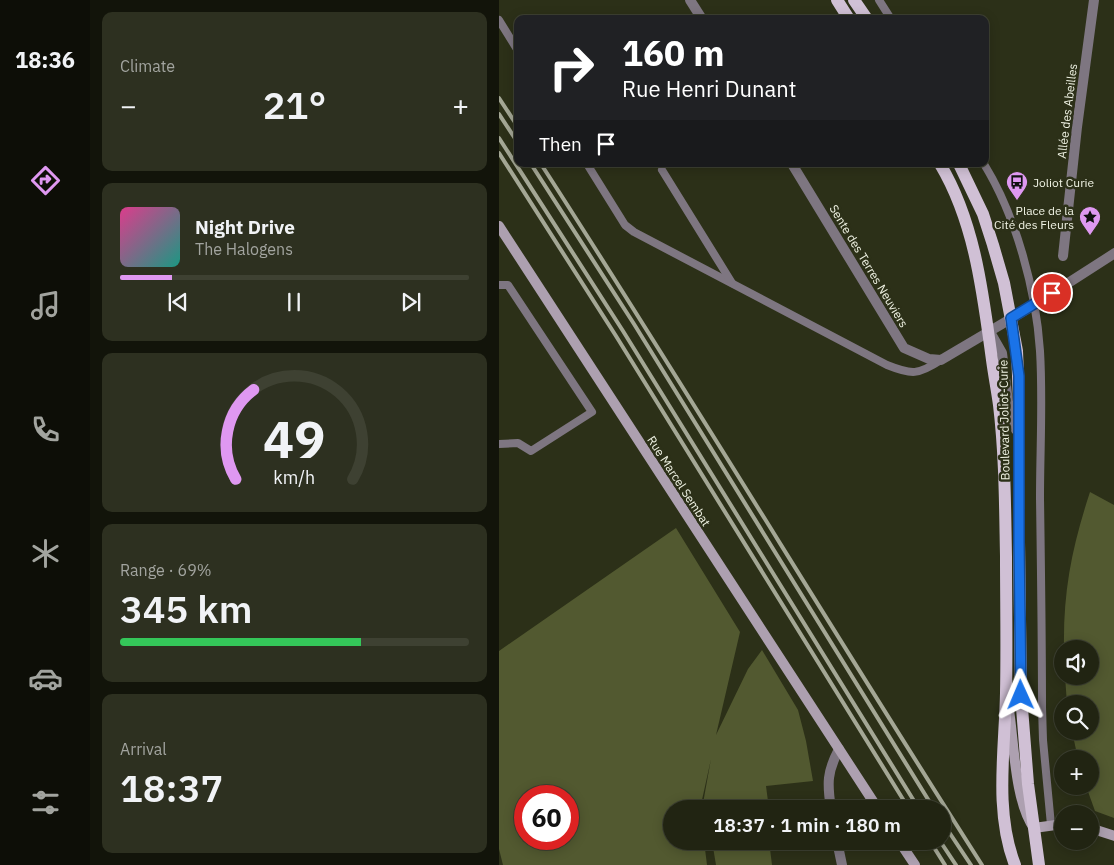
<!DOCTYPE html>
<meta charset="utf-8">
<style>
:root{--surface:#212412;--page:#2d3020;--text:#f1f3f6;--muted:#a2a49f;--line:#3e4132;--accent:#df98f1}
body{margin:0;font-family:"IBM Plex Sans",sans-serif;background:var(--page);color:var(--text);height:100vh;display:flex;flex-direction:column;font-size:19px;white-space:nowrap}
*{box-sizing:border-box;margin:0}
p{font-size:16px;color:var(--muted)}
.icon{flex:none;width:28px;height:28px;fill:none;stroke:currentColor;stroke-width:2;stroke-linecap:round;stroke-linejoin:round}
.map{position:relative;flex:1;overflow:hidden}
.details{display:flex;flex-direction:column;gap:12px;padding:12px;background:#12140a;width:409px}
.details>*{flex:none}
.banner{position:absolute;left:15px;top:15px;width:475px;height:152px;border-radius:10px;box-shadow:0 2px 12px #0003,0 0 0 1px var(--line);background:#202124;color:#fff;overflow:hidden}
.buttons{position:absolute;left:555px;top:640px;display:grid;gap:10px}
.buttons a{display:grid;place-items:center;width:45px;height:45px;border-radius:50%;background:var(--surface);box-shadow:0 2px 12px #0003,0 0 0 1px var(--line);font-size:25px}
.speed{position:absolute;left:15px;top:785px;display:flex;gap:10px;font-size:25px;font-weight:700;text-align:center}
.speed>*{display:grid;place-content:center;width:65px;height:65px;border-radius:50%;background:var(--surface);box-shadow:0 2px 12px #0003,0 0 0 1px var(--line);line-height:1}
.speed .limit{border:8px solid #d22;background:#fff;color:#111}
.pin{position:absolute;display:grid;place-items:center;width:42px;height:42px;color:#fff;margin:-21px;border:2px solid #fff;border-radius:50%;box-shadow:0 1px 5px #0007}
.me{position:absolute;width:55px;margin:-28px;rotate:359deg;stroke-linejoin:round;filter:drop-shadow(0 0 4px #0008)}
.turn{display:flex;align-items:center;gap:18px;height:105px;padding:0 25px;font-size:22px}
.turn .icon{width:65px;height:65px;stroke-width:2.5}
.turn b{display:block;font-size:35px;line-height:42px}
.then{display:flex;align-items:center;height:48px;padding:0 25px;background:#0003;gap:10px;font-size:19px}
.big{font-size:38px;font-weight:600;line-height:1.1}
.details .widget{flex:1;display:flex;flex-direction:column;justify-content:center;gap:8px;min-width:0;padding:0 18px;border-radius:10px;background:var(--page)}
.details .dial{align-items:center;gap:0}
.dial svg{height:130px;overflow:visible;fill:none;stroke:var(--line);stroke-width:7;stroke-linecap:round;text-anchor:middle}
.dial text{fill:var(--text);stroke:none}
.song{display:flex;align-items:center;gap:15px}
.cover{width:60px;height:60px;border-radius:8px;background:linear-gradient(135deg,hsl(330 70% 55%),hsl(170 70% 35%))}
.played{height:5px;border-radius:2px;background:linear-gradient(90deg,var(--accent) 15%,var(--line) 15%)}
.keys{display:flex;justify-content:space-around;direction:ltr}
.heat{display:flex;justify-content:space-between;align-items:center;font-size:28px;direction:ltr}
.charge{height:8px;border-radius:4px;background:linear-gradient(90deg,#34c759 69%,var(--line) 0)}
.trip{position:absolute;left:164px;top:800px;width:288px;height:50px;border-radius:25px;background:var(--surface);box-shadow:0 2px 12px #0003,0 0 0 1px var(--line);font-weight:600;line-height:50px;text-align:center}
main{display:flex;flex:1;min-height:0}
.dock{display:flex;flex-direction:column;width:90px;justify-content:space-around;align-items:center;background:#0d0e07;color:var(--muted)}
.dock .icon{width:35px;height:35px}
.dock .selected{color:var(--accent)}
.dock b{font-size:22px;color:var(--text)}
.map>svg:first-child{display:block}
.green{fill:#525930;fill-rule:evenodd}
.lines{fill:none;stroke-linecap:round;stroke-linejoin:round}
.lane{stroke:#7e7681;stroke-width:8}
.street{stroke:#7e7681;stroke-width:10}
.secondary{stroke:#ada0b0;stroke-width:10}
.primary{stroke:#d0c0d5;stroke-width:12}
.rail{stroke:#a4a795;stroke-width:4}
.route-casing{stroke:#114b97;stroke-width:12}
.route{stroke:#1a73e8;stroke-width:9}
.labels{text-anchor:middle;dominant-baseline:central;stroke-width:5;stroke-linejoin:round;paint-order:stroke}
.street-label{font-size:12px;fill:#f0f3e4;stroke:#2c3018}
.poi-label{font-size:12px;fill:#f0f3e4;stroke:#2c3018;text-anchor:start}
</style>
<main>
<nav class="dock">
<b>18:36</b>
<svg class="icon selected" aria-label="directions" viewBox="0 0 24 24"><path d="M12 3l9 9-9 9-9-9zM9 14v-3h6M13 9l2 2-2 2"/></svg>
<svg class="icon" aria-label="music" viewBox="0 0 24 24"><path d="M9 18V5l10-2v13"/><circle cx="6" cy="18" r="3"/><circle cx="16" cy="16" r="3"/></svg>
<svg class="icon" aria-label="phone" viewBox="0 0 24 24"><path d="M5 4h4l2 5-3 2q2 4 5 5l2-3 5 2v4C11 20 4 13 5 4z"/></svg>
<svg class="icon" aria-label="climate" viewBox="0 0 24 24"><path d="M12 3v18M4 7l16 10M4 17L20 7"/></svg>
<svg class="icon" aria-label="car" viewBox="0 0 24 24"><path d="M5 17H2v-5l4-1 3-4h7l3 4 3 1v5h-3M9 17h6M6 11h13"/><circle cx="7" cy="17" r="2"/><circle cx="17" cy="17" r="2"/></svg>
<svg class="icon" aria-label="filters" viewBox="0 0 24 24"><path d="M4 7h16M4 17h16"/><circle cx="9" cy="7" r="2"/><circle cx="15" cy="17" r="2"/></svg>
</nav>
<section class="details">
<div class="widget"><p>Climate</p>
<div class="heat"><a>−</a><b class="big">21°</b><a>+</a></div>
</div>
<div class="widget">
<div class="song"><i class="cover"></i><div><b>Night Drive</b><p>The Halogens</p></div></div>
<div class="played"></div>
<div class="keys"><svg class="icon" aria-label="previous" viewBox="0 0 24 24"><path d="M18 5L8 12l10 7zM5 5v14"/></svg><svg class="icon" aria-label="pause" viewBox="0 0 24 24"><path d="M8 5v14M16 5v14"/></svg><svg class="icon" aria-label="next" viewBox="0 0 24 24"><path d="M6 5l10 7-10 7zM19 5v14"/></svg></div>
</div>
<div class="widget dial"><svg viewBox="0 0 100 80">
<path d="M14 69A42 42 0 1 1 86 69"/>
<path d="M14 69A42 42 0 0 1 25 14" stroke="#df98f1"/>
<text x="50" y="56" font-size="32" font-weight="700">49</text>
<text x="50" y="72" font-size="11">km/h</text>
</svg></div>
<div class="widget"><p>Range · 69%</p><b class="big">345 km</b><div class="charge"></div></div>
<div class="widget"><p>Arrival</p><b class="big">18:37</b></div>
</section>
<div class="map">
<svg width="616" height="865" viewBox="0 0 616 865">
<rect width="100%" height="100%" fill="#2c3018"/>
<g class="green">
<path d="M591,492L615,505V818L596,811L587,786H591V759H579L573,731H591V704H568L566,676H591V649H565C564,591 573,547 591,492Z"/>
<path d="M177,528L241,632L217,735L249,669L263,650L299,710L307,741L314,781L267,786L270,809H203L212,759L201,809H172V841H205L208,865H4L0,849V651ZM26,796H69V839H26Z"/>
<path d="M213,841H270L273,865H217Z"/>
</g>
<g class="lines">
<g class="lane">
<path d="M380,0L392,19"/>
<path d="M0,20L19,51"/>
<path d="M88,164L126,225L135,232L388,365C413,375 419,375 442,360"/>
<path d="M485,164C517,216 537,290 541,351C544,400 541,449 541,498C542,568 543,637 543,707L544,740L552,825"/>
<path d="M163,170L233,283"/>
<path d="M0,285H9L93,412L32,451L19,443L0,444"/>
</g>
<g class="street">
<path d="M191,0L203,19"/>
<path d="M293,164L405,348L430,359L442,360L535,305L616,253"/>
<path d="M564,256L578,127L595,0"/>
<path d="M491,332L503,353L509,402L517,430"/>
<path d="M332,809C328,783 328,772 340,749"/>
<path d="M338,841L343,865"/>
</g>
<g class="secondary">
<path d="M0,226L379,809"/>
<path d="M510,710C515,743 516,802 535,828L564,824"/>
<path d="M591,828L616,836"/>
<path d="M400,841L416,865"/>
</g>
<g class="primary">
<path d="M338,0L350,19"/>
<path d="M355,0L368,19"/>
<path d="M441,164C476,222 484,294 493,360C495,375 498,390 500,405C506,455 506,506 507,556C507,602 508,647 507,693C506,749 495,811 516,865"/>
<path d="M460,164L484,214L494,245L505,283L518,351L520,400V542L522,695L529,784L540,865"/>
</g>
<g class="rail">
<path d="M0,98L19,127"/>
<path d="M0,114L19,143"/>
<path d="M0,138L124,331L420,809"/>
<path d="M0,153L117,336L410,809"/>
<path d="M32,164L135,324L435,809"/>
<path d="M42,164C192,396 334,632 483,865"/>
<path d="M442,820L472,865"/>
<path d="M431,841L446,865"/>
<path d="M441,841L457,865"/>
</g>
</g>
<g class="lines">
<g class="route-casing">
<path id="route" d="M522,695L520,542V376L512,318L553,293"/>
</g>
<use href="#route" class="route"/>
</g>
<defs>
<g id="bus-pin" transform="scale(1.125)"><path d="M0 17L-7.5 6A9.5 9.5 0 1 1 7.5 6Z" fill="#df98f1" stroke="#2c3018"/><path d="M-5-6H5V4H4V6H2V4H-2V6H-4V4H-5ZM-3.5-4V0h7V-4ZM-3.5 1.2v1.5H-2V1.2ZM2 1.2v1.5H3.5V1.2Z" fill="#111"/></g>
<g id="sight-pin" transform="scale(1.125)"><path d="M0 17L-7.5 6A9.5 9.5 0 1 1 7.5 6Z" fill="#df98f1" stroke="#2c3018"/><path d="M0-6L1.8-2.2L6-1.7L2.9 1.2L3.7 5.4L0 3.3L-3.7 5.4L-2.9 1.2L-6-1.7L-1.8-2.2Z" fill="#111"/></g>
</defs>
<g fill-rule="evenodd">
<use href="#bus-pin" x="518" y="182"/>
<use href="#sight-pin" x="591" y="217"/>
</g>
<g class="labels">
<g class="street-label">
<text transform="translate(568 111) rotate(-83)">Allée des Abeilles</text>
<text transform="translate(370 266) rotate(59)">Sente des Terres Neuviers</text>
<text transform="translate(505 420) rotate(-91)">Boulevard Joliot-Curie</text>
<text transform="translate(180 481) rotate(57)">Rue Marcel Sembat</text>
</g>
<g class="poi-label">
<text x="534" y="182">Joliot Curie</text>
<text x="575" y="210" text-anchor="end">Place de la<tspan x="575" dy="14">Cité des Fleurs</tspan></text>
</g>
</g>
</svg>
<div class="buttons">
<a><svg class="icon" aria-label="sound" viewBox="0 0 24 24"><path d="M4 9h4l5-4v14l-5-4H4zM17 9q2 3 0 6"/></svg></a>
<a><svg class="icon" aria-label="search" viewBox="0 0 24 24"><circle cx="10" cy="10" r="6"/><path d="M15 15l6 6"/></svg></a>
<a>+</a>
<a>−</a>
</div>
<div class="speed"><div class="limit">60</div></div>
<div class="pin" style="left:553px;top:293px;background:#d93025"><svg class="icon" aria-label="arrive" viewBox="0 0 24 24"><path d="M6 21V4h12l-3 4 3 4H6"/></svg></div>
<svg class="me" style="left:522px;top:695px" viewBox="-20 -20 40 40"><path d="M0-17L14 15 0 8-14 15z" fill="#1a73e8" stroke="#fff" stroke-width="4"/></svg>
<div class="trip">18:37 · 1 min · 180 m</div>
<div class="banner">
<div class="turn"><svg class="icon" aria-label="right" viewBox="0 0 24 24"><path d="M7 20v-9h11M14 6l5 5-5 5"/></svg><div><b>160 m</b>Rue Henri Dunant</div></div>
<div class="then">Then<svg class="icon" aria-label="arrive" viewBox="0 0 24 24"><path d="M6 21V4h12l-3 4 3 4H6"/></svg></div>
</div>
</div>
</main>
